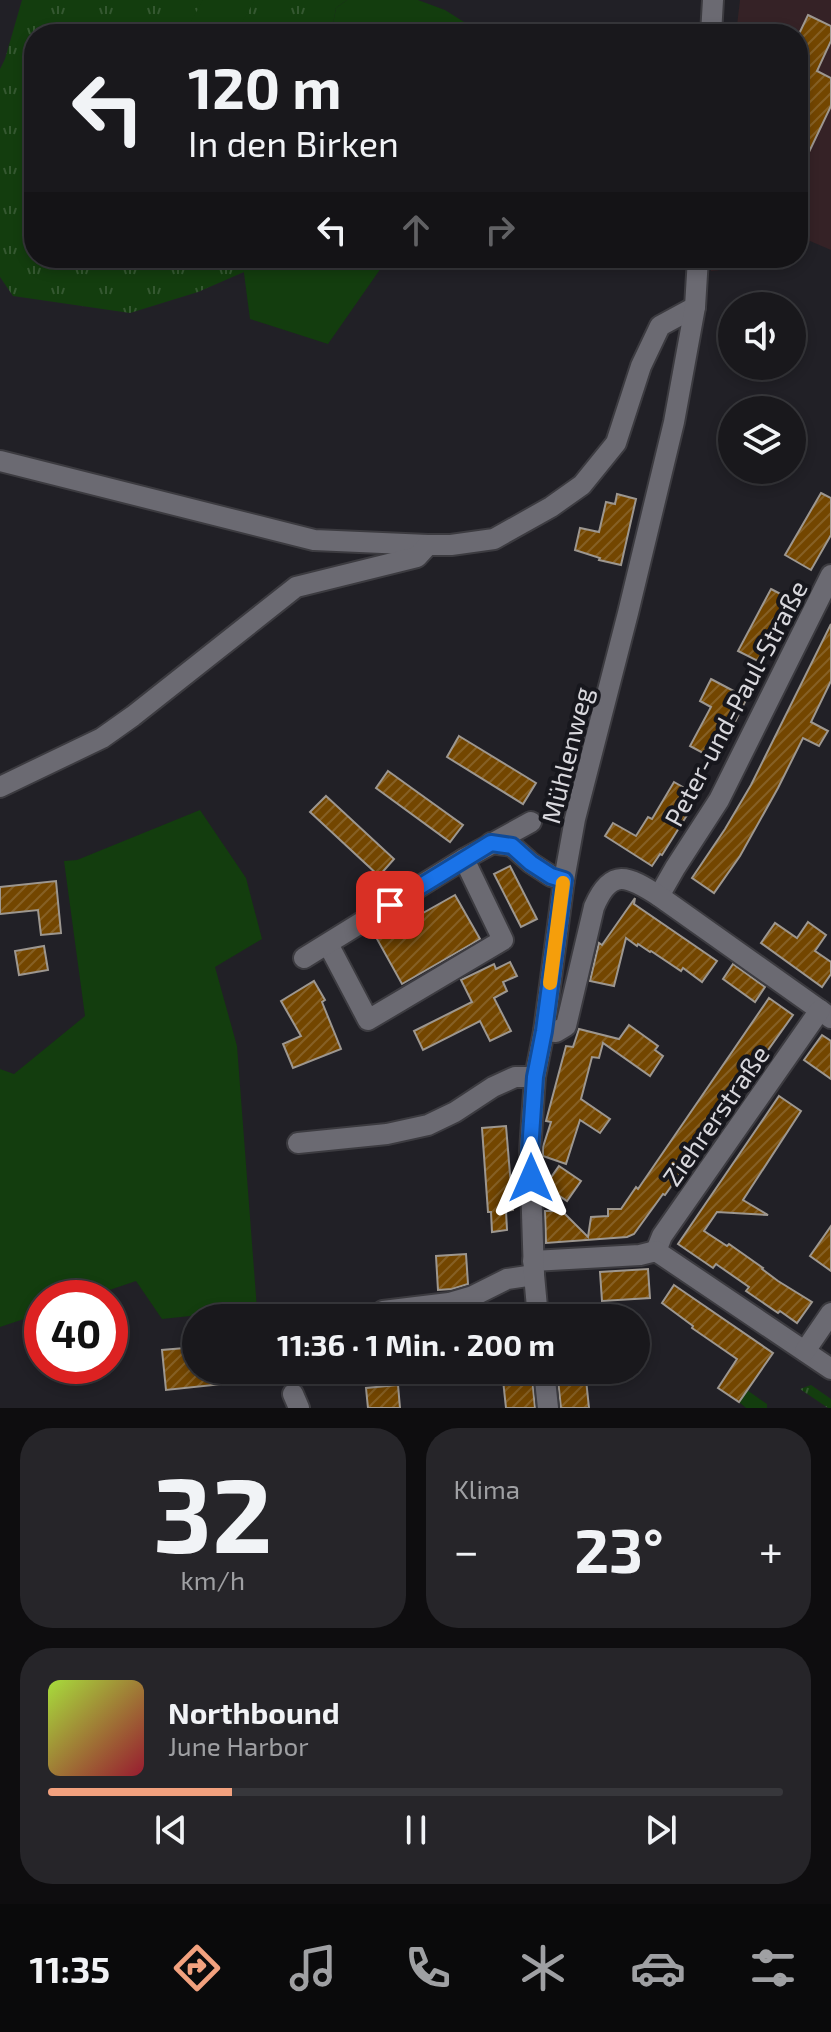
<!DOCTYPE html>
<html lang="de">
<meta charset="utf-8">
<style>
:root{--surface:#19181c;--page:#262529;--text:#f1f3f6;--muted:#9fa0a3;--line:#37373b;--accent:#f2a17e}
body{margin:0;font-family:"Exo 2",sans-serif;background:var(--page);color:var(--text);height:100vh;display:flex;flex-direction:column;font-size:30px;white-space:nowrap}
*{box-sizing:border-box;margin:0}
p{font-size:26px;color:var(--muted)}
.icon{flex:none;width:44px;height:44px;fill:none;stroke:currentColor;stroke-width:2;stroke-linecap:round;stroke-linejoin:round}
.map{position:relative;height:1408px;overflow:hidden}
.sheet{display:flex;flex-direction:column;gap:20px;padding:20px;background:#0e0d0f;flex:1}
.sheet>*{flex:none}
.top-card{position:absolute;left:24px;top:24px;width:784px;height:244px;border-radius:32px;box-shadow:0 4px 12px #0003,0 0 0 2px var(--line);background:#19181c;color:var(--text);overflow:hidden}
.fabs{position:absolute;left:718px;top:292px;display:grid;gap:16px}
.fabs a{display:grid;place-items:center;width:88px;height:88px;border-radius:50%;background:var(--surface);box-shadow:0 4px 12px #0003,0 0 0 2px var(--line);font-size:40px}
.speed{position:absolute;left:24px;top:1280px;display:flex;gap:16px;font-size:40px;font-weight:700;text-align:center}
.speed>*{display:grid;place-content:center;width:104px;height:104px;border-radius:50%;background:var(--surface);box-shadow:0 4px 12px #0003,0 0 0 2px var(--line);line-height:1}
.speed .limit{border:12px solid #d22;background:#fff;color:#111}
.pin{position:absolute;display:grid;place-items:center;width:68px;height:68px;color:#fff;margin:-34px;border-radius:16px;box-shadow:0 4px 12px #0006}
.me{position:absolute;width:88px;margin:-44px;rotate:0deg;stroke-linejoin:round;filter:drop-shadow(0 0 6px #0008)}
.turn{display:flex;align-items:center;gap:28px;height:168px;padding:0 32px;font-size:36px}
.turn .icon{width:104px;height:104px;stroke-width:2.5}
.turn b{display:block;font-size:56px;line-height:68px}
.lanes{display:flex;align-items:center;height:76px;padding:0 32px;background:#0003;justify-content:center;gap:40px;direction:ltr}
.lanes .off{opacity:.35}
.big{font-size:60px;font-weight:700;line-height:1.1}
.sheet .card{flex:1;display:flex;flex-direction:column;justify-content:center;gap:12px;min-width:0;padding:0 28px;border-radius:32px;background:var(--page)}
.sheet .dial{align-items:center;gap:0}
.dial b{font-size:104px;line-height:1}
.song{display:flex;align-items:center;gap:24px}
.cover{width:96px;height:96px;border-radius:12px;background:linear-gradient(135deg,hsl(80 70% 55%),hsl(350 70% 35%))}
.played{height:8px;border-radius:4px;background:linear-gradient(90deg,var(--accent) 25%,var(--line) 25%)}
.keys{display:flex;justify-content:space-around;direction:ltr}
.heat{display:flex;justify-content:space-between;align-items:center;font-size:44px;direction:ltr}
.sheet .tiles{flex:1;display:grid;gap:20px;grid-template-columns:1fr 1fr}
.card:last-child{grid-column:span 2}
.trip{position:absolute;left:182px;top:1304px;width:468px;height:80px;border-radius:40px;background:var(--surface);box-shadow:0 4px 12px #0003,0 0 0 2px var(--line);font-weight:700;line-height:80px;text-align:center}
.dock{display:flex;height:128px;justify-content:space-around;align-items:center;background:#0a0a0b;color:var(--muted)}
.dock .icon{width:56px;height:56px}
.dock .selected{color:var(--accent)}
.dock b{font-size:36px;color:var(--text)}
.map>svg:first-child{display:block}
.education{fill:#352226}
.grass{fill:url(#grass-tufts)}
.garden{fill:#133d0e}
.building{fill:url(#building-hatch);stroke:#9d9790;stroke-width:2}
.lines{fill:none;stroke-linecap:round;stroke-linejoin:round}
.minor-casing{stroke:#3c3b40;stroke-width:24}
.minor{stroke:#6b6a72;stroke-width:20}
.route-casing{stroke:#114b97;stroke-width:20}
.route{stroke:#1a73e8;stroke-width:14}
.slow{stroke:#f59e0b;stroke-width:14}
.labels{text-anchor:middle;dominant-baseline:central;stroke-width:8;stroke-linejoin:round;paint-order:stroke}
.street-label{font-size:26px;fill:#d9d8dd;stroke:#17171d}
</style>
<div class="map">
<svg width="831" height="1408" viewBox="0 0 831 1408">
<defs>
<pattern id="grass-tufts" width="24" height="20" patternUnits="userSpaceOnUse" patternTransform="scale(2)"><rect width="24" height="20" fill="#133d0e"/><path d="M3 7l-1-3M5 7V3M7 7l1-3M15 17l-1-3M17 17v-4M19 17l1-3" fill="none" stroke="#355831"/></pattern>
<pattern id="building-hatch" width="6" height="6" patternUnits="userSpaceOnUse" patternTransform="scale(2)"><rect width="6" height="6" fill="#734600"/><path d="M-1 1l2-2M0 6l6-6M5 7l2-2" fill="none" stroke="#866025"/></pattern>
</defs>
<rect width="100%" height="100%" fill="#212026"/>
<g class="education">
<path d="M740,0H831V250L810,241L798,251V34H736Z"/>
<path d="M712,258H790L783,264L711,271Z"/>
</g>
<g class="grass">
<path d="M22,0H347L336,8L331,34H34V258H242L244,272L198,292L130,313L13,296L0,277V69L5,59Z"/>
<path d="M811,1385L831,1399V1408H828L800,1389Z"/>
</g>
<g class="garden">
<path d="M203,0H255L235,34H184Z"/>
<path d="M347,0H418L445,10L483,34H331L336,8Z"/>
<path d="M242,258H388L328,344L250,319Z"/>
<path d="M200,810L246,878L262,939L215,967L237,1046L257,1309L162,1319L136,1281L86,1298H42V1313L0,1327V1069L14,1074L85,1016L64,861L77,860Z"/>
<path d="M747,1390L767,1404V1408H746L739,1402Z"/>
</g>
<g class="building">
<path d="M808,15L831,26V41L817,71L831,78V106L798,175V36Z"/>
<path d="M821,493L831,498V535L811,570L785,555Z"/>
<path d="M617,494L636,499L621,565L599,560L600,558L575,550L580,528L599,532L606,502L615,504Z"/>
<path d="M771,589L794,601L773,641L775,642L764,664L738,651Z"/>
<path d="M831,624V681L811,722L828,731L819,746L803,738L778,788L740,856L714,893L692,878L725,829L751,785Z"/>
<path d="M711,679L747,698L716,760L690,746L711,707L700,701Z"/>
<path d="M459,736L536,783L523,804L447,757Z"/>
<path d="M388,771L463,825L450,842L376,788Z"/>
<path d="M674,782L699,796L662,855L660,854L652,866L605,836L613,823L636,836L648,817L652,819Z"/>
<path d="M326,796L394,859L379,876L310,812Z"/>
<path d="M510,866L537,919L521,927L494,874Z"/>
<path d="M56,881L61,933L41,935L38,910L0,914V887Z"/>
<path d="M455,895L480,939L402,984L377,939Z"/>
<path d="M635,898L634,904L717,961L702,982L683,968L681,971L651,951L650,952L638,944L637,946L626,938L614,986L590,981L599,943L602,945Z"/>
<path d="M808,922L826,935L815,951L831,962V974L822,987L761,943L775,923L797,938Z"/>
<path d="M44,946L48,970L19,975L15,951Z"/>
<path d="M510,962L517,976L503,982L507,991L494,998L511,1031L490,1041L480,1021L423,1050L414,1031L472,1002L461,980L494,964L496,969Z"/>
<path d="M733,964L765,987L755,1002L723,979Z"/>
<path d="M314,981L325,1000L322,1002L341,1049L293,1068L283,1044L301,1036L281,1001Z"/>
<path d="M769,998L793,1015L665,1195L663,1194L634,1234L627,1237L546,1243L545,1211H562L588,1237L591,1217L608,1216V1209H621L636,1187L638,1189Z"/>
<path d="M629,1025L658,1046L655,1050L663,1056L650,1076L603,1043L599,1058L592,1057L581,1099L610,1119L600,1133L580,1120L566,1164L543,1156V1147L551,1122L546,1121L566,1046L573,1047L579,1029L619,1039Z"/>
<path d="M822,1035L831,1041V1079L804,1060Z"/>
<path d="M779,1096L801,1111L743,1200L768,1215L717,1212L704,1231L727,1246L729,1244L763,1268L762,1269L778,1281L812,1302L797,1323L780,1311L778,1313L746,1291L749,1287L716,1264L713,1268L678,1244Z"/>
<path d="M506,1126L513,1210L506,1211L507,1230L492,1232L491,1212H488L482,1128Z"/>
<path d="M559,1166L581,1181L567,1201L545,1186Z"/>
<path d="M831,1226V1271L810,1256Z"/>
<path d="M466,1254L468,1284L452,1289L438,1290L436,1256Z"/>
<path d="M648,1269L650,1298L602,1301L600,1272Z"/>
<path d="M674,1285L773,1353L739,1402L718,1388L737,1359L692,1328L693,1326L662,1303Z"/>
<path d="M574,1303L576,1318H552L551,1305Z"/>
<path d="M196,1347V1370H260L261,1380L166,1390L162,1350Z"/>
<path d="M393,1370H438V1381L394,1384Z"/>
<path d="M557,1370H585L589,1408H561Z"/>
<path d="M532,1377L535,1408H506L503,1380Z"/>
<path d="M398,1385L400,1408H368L366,1388Z"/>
</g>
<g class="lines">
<g class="minor-casing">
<g id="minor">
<path d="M711,34L713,0"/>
<path d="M0,461L314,540L428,545"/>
<path d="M0,787L102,738L133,716L296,587L417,557L428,545H451L494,539L551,507L582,485L616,443L641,366L660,326L695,307"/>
<path d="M491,843L512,846L531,863L551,876L564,880"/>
<path d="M659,896L675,868L719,800L831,575"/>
<path d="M328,944L368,1020L503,940L464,859"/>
<path d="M304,958L464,859L531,822"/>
<path d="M544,1031L556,1032L566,1026L594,907C611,867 628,876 659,896L831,1018"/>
<path d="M298,1143L387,1134L428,1125L455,1112L493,1087L515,1077H535"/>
<path d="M656,1251L662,1236L820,1010"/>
<path d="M533,1261L640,1255L656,1251L831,1369"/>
<path d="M383,1311L449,1303L473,1296L507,1279L534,1275"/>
<path d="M538,1318L534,1275L530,1151L535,1077L544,1031L564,880L575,819L628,613L674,422L695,307L698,258"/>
<path d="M805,1351L831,1313"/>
<path d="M544,1370L548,1408"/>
<path d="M293,1394L299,1408"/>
</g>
</g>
<use href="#minor" class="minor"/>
</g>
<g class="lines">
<g class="route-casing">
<path id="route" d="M390,905L491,843L512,846L531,863L551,876L564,880L544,1031L535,1077L530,1151L531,1178"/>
</g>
<use href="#route" class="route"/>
<path class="slow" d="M550,983L563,883"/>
</g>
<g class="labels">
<g class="street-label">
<text transform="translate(735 703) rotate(-62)">Peter-und-Paul-Straße</text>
<text transform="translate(566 755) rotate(-76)">Mühlenweg</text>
<text transform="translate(715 1115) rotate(-55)">Ziehrerstraße</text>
</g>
</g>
</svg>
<div class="fabs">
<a><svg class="icon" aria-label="sound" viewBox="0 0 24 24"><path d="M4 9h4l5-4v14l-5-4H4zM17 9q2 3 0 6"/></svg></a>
<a><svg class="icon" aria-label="layers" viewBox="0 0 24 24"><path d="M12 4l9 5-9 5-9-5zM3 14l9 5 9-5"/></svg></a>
</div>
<div class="speed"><div class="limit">40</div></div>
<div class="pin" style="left:390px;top:905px;background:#d93025"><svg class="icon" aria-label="arrive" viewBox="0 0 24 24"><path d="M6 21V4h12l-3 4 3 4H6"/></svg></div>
<svg class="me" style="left:531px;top:1178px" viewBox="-20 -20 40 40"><path d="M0-17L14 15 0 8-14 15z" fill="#1a73e8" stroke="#fff" stroke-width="4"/></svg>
<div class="trip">11:36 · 1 Min. · 200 m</div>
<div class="top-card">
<div class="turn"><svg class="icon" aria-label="left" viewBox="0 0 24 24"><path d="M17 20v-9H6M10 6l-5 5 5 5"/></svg><div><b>120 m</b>In den Birken</div></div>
<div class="lanes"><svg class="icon" aria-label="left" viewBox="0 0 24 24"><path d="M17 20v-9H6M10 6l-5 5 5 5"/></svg><svg class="icon off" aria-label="ahead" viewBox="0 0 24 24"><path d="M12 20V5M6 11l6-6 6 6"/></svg><svg class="icon off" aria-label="right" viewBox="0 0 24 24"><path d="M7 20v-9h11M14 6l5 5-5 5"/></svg></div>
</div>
</div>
<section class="sheet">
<div class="tiles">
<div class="card dial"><b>32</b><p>km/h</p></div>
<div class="card"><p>Klima</p>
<div class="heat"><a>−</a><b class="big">23°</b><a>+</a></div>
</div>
<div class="card">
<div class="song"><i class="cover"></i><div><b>Northbound</b><p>June Harbor</p></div></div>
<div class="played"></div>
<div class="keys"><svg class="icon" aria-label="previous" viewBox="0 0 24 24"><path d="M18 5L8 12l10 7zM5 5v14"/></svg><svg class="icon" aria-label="pause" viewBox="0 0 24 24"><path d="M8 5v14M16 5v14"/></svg><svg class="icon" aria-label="next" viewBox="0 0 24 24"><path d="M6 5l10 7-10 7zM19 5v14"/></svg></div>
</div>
</div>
</section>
<nav class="dock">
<b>11:35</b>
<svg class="icon selected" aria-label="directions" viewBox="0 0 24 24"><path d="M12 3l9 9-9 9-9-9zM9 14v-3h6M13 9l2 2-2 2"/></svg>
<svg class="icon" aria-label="music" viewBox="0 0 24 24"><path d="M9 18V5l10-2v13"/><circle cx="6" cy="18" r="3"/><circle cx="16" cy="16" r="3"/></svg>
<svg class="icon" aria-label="phone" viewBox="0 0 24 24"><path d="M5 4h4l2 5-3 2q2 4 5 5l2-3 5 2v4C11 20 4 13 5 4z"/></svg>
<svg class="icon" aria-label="climate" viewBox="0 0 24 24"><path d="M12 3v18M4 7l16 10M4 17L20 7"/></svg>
<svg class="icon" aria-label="car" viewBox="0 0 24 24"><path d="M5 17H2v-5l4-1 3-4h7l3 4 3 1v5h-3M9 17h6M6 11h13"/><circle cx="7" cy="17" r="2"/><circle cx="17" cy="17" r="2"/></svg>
<svg class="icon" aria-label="filters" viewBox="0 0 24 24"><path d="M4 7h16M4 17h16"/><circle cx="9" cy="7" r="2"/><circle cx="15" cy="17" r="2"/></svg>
</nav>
